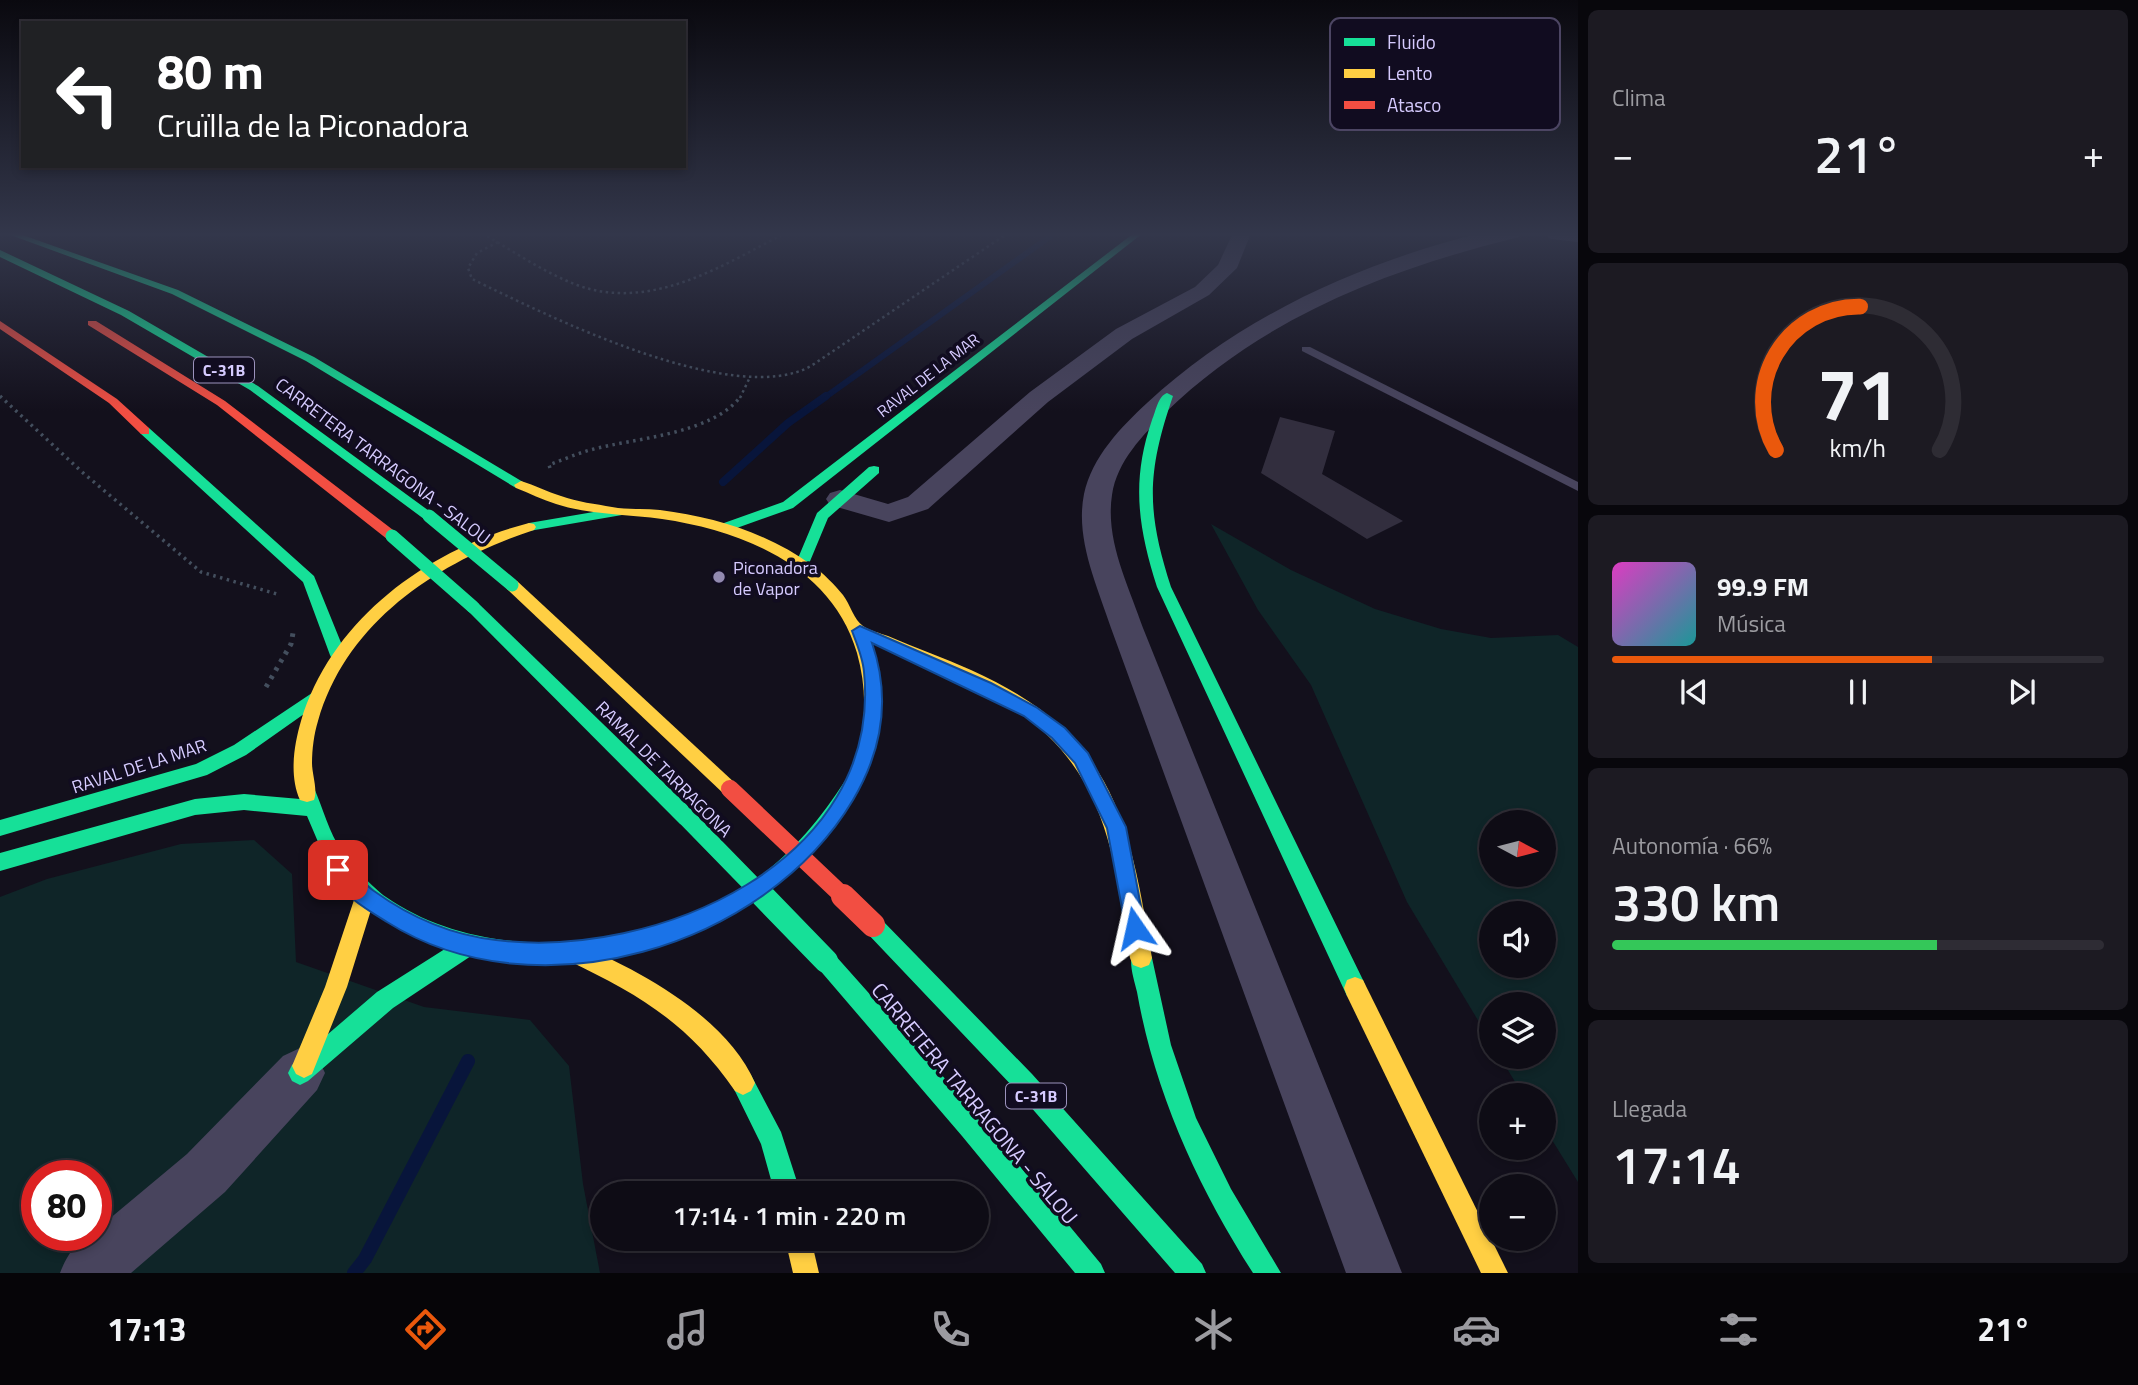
<!DOCTYPE html>
<html lang="es">
<meta charset="utf-8">
<style>
:root{--surface:#0e0c15;--page:#1c1a22;--text:#f1f3f6;--muted:#9b9ba0;--line:#2e2c34;--accent:#ea580c}
body{margin:0;font-family:"Titillium Web",sans-serif;background:var(--page);color:var(--text);height:100vh;display:flex;flex-direction:column;font-size:26px;white-space:nowrap}
*{box-sizing:border-box;margin:0}
p{font-size:23px;color:var(--muted)}
.icon{flex:none;width:38px;height:38px;fill:none;stroke:currentColor;stroke-width:2;stroke-linecap:round;stroke-linejoin:round}
.map{position:relative;flex:1;overflow:hidden}
.details{display:flex;flex-direction:column;gap:10px;padding:10px;background:#08070c;width:560px}
.details>*{flex:none}
.top-card{position:absolute;left:21px;top:21px;width:665px;height:147px;border-radius:0px;box-shadow:0 4px 10px #0003,0 0 0 2px var(--line);background:#202124;color:#fff;overflow:hidden}
.needle{width:46px;rotate:97deg}
.tools{position:absolute;left:1479px;top:810px;display:grid;gap:14px}
.tools a{display:grid;place-items:center;width:77px;height:77px;border-radius:50%;background:var(--surface);box-shadow:0 4px 10px #0003,0 0 0 2px var(--line);font-size:35px}
.speed{position:absolute;left:21px;top:1160px;display:flex;gap:14px;font-size:35px;font-weight:700;text-align:center}
.speed>*{display:grid;place-content:center;width:91px;height:91px;border-radius:50%;background:var(--surface);box-shadow:0 4px 10px #0003,0 0 0 2px var(--line);line-height:1}
.speed .limit{border:10px solid #d22;background:#fff;color:#111}
.pin{position:absolute;display:grid;place-items:center;width:60px;height:60px;color:#fff;margin:-30px;border-radius:14px;box-shadow:0 4px 10px #0006}
.me{position:absolute;width:77px;margin:-38px;rotate:349deg;stroke-linejoin:round;filter:drop-shadow(0 0 5px #0008)}
.turn{display:flex;align-items:center;gap:24px;height:147px;padding:0 21px;font-size:32px}
.turn .icon{width:91px;height:91px;stroke-width:2.5}
.turn b{display:block;font-size:49px;line-height:60px}
.big{font-size:52px;font-weight:600;line-height:1.1}
.details .tile{flex:1;display:flex;flex-direction:column;justify-content:center;gap:10px;min-width:0;padding:0 24px;border-radius:10px;background:var(--page)}
.details .dial{align-items:center;gap:0}
.dial svg{height:182px;overflow:visible;fill:none;stroke:var(--line);stroke-width:7;stroke-linecap:round;text-anchor:middle}
.dial text{fill:var(--text);stroke:none}
.song{display:flex;align-items:center;gap:21px}
.cover{width:84px;height:84px;border-radius:10px;background:linear-gradient(135deg,hsl(310 70% 55%),hsl(180 70% 35%))}
.played{height:7px;border-radius:4px;background:linear-gradient(90deg,var(--accent) 65%,var(--line) 65%)}
.keys{display:flex;justify-content:space-around;direction:ltr}
.heat{display:flex;justify-content:space-between;align-items:center;font-size:38px;direction:ltr}
.charge{height:10px;border-radius:5px;background:linear-gradient(90deg,#34c759 66%,var(--line) 0)}
.trip{position:absolute;left:590px;top:1181px;width:399px;height:70px;border-radius:35px;background:var(--surface);box-shadow:0 4px 10px #0003,0 0 0 2px var(--line);font-weight:600;line-height:70px;text-align:center}
.tabs{display:flex;height:112px;justify-content:space-around;align-items:center;background:#060508;color:var(--muted)}
.tabs .icon{width:49px;height:49px}
.tabs .on{color:var(--accent)}
.tabs b{font-size:32px;color:var(--text)}
main{display:flex;flex:1;min-height:0}
.map>svg:first-child{display:block}
.green{fill:#0f2528;fill-rule:evenodd}
.lines{fill:none;stroke-linecap:round;stroke-linejoin:round}
.stream-far2{stroke:#08153b;stroke-width:6}
.stream-far1{stroke:#08153b;stroke-width:8}
.stream{stroke:#08153b;stroke-width:14}
.building{fill:#322e3e}
.path-far2{stroke:#434e5d;stroke-width:2.5;stroke-dasharray:2.5 3.5;stroke-linecap:butt}
.path-far1{stroke:#434e5d;stroke-width:3.5;stroke-dasharray:2.5 4.5;stroke-linecap:butt}
.path{stroke:#434e5d;stroke-width:5;stroke-dasharray:3.5 6;stroke-linecap:butt}
.lane{fill:#48445d;fill-rule:evenodd}
.street{fill:#48445d;fill-rule:evenodd}
.fast{fill:#16e098;fill-rule:evenodd}
.slow{fill:#ffcf43;fill-rule:evenodd}
.jam{fill:#f24e42;fill-rule:evenodd}
.fast-bridge-far2{stroke:#16e098;stroke-width:13}
.fast-bridge-far1{stroke:#16e098;stroke-width:18}
.fast-bridge{stroke:#16e098;stroke-width:24}
.jam-bridge-far1{stroke:#f24e42;stroke-width:18}
.jam-bridge{stroke:#f24e42;stroke-width:24}
.route{fill:#1a73e8;stroke:#114b97;stroke-width:2}
.poi-dot{fill:#928ab0;stroke:#110c20;stroke-width:2.5}
.labels{text-anchor:middle;dominant-baseline:central;stroke-width:7;stroke-linejoin:round;paint-order:stroke}
.shield{fill:#110c20;stroke:#9b92bc;stroke-width:2}
.shield-label{font-size:16px;font-weight:bold;fill:#d6cbff}
.far-street-label{font-size:16px;fill:#d6cbff;stroke:#110c20}
.street-label{font-size:18px;fill:#d6cbff;stroke:#110c20}
.poi-label{font-size:18px;fill:#d6cbff;stroke:#110c20;text-anchor:start}
.near-street-label{font-size:21px;fill:#d6cbff;stroke:#110c20}
.key{fill:#110c20;stroke:#4c4563;stroke-width:2}
.key-label{font-size:19px;fill:#d6cbff}
</style>
<main>
<div class="map">
<svg width="1578" height="1273" viewBox="0 0 1578 1273">
<rect width="100%" height="100%" fill="#13101c"/>
<g class="green">
<path d="M1211,524L1291,570L1375,609L1441,629L1491,638L1558,635L1578,647V1182L1544,1127V1096L1523,1095L1500,1057H1544V1004H1491V1042L1407,902L1311,685L1258,610ZM1491,822H1544V875H1491ZM1491,914H1544V966H1491Z"/>
<path d="M254,840L292,874L296,962L424,1007L530,1020L569,1066L583,1184L600,1273H0V897L47,879L181,844ZM37,1176H96V1236H37Z"/>
</g>
<g class="lines">
<path class="stream-far2" d="M824,398L1055,233"/>
<path class="stream-far1" d="M723,482L788,423L826,396"/>
<path class="stream" d="M354,1273L365,1259L468,1061"/>
</g>
<path class="building" d="M1280,417L1335,431L1322,474L1403,521L1367,539L1261,473Z"/>
<g class="lines">
<g class="path-far2">
<path d="M482,233C513,251 543,272 577,285C650,312 722,266 785,233"/>
<path d="M498,242L477,253L468,268L472,279C546,315 734,409 811,366L1008,233"/>
<path d="M740,398L750,377"/>
</g>
<g class="path-far1">
<path d="M0,396L82,472L201,572L277,594"/>
<path d="M550,468L549,465C562,460 576,454 590,450C633,438 712,435 741,396"/>
</g>
<path class="path" d="M266,687L291,644L293,633"/>
<path class="lane" d="M1302,347H1310L1578,482V491L1302,351Z"/>
<g class="street">
<path d="M1233,233H1251L1237,268L1209,295L1132,339L1048,402L928,509L889,522L830,505L826,499L830,493L840,490L888,504L908,497L1030,392L1116,329L1195,287L1218,265Z"/>
<path d="M1481,233H1521L1519,237C1389,269 1264,317 1166,412C1143,435 1117,461 1112,495C1105,541 1129,586 1143,628L1402,1273H1346L1111,628C1097,585 1075,539 1084,494C1092,457 1121,427 1147,403C1240,317 1359,263 1481,233Z"/>
<path d="M1542,233H1578V242L1551,239Z"/>
<path d="M300,1048L317,1056L325,1073L317,1090L225,1192L131,1273H60C66,1258 77,1236 96,1236V1230L187,1154L283,1056Z"/>
</g>
<g class="fast">
<path d="M5,233H17L178,290L314,357L528,485L526,488H516L306,361L172,294Z"/>
<path d="M1134,233H1143L793,508L734,529H724L722,526L724,523L783,502Z"/>
<path d="M0,250L129,311L258,386L436,516L434,519H424L250,390L121,315L0,257Z"/>
<path d="M1167,393L1173,396C1147,472 1146,510 1171,587L1363,980L1366,988L1363,996L1355,999L1347,996L1157,587C1138,527 1131,481 1152,420C1156,411 1158,396 1167,393Z"/>
<path d="M145,427L149,428L314,576L346,655L344,659H332L330,655L303,582L141,434L139,431Z"/>
<path d="M874,466L879,467V473L828,518L808,566H798L796,563L817,513L869,467Z"/>
<path d="M617,508L624,512L622,515L529,531L522,527L529,523Z"/>
<path d="M473,602L478,603L694,812L696,818L694,824L687,826L680,824L468,611L465,607L468,603Z"/>
<path d="M315,691L321,692L323,697L321,702L246,755L207,775L0,836V820L196,764L234,745Z"/>
<path d="M856,770L862,773L865,778C797,914 621,992 474,954L393,1008L308,1081L300,1085L292,1081L288,1073L292,1065L377,992L448,947L426,941L371,909L327,863L307,816L244,810L195,815L0,871V853L195,799L244,794L300,799L298,794L300,788L307,786L314,788C323,808 329,833 342,851C351,864 373,888 386,897C492,971 665,949 764,873C800,845 826,811 850,773Z"/>
<path d="M873,915L880,918L1032,1074L1202,1264L1206,1273H1175L1016,1090L866,932L863,925L866,918Z"/>
<path d="M1141,948L1149,951L1152,958L1171,1045L1196,1118L1231,1189L1281,1273H1253C1198,1187 1155,1094 1137,992C1134,979 1128,963 1133,951Z"/>
<path d="M826,951L834,954L980,1118L1101,1264L1105,1273H1075L962,1136L818,968L815,961L818,954Z"/>
<path d="M743,1071L751,1075L781,1132L801,1194H775L761,1144L731,1083L735,1075Z"/>
</g>
<g class="slow">
<path d="M521,481C535,485 547,492 561,496C577,502 596,504 612,507C628,510 644,508 660,510C715,517 768,533 813,566C823,573 835,585 843,595C850,604 854,620 863,626C870,631 880,633 888,636C916,648 944,658 971,670C1112,733 1129,817 1152,958L1149,965L1141,968L1133,965L1130,958C1113,839 1101,753 986,692C949,671 908,658 869,641C885,693 887,733 862,783L856,786L850,783L847,778C866,737 869,696 857,653C832,567 744,531 662,519C627,514 590,515 556,504C543,500 529,493 516,488L514,485Z"/>
<path d="M529,523L534,524L536,527L534,530C440,561 347,620 318,721C314,734 312,749 312,763C312,774 318,790 314,800L307,802L300,800C289,776 294,745 301,721C332,618 429,549 529,523Z"/>
<path d="M512,580L517,581L736,784L739,789L736,794L730,797L724,794L507,589L505,585Z"/>
<path d="M365,888L372,890L375,897L347,987L312,1074L304,1078L296,1074L292,1066L325,987L355,897L358,890Z"/>
<path d="M574,943C637,968 727,1017 755,1083L751,1091L743,1095L735,1091C688,1023 640,995 567,960L563,953L567,946Z"/>
<path d="M1355,977L1363,980L1508,1273H1481L1347,996L1344,988L1347,980Z"/>
<path d="M785,1239H811L819,1273H793Z"/>
</g>
<g class="jam">
<path d="M0,321L117,399L149,428V434H141L109,403L0,329Z"/>
<path d="M88,321H96L225,401L397,533L399,536L397,539H387L217,405L88,325Z"/>
</g>
<g class="fast-bridge-far2">
<path d="M429,516L512,585"/>
<path d="M392,536L473,607"/>
</g>
<path class="fast-bridge-far1" d="M687,818L765,898"/>
<path class="fast-bridge" d="M763,896L826,961"/>
<path class="jam-bridge-far1" d="M730,789L845,898"/>
<path class="jam-bridge" d="M843,896L873,925"/>
</g>
<linearGradient id="sky" x2="0" y2="1"><stop stop-color="#0a090f"/><stop offset="0.57" stop-color="#33374b"/><stop offset="1" stop-color="#33374b" stop-opacity="0"/></linearGradient>
<rect width="1578" height="411" fill="url(#sky)"/>
<path class="route" d="M860,626L991,683L1036,707L1065,728L1088,753L1126,827L1145,928L1142,935L1135,938L1127,935L1107,828L1075,763L1052,738L1024,716L872,643C891,698 882,751 853,800C765,948 536,1016 387,922C366,909 339,893 328,870L331,863L338,861C353,866 361,882 374,891C410,917 451,935 496,940C655,960 883,862 864,672C863,658 857,644 852,631Z"/>
<circle class="poi-dot" cx="719" cy="577" r="7"/>
<g class="labels">
<g class="shield">
<rect x="194" y="357.5" width="60" height="25" rx="5"/>
<rect x="1006" y="1083.5" width="60" height="25" rx="5"/>
</g>
<g class="shield-label">
<text x="224" y="370">C-31B</text>
<text x="1036" y="1096">C-31B</text>
</g>
<g class="far-street-label">
<text transform="translate(928 375) rotate(-38)">RAVAL DE LA MAR</text>
</g>
<g class="street-label">
<text transform="translate(383 461) rotate(37)">CARRETERA TARRAGONA - SALOU</text>
<text transform="translate(139 766) rotate(-18)">RAVAL DE LA MAR</text>
<text transform="translate(664 769) rotate(45)">RAMAL DE TARRAGONA</text>
</g>
<g class="poi-label">
<text x="733" y="567">Piconadora<tspan x="733" dy="21">de Vapor</tspan></text>
</g>
<g class="near-street-label">
<text transform="translate(975 1103) rotate(50)">CARRETERA TARRAGONA - SALOU</text>
</g>
</g>
<rect x="1330" y="18" width="230" height="112" rx="10" class="key"/>
<rect x="1344" y="38" width="31" height="8" fill="#16e098"/>
<rect x="1344" y="69" width="31" height="9" fill="#ffcf43"/>
<rect x="1344" y="101" width="31" height="8" fill="#f24e42"/>
<g class="key-label">
<text x="1387" y="49">Fluido</text>
<text x="1387" y="80">Lento</text>
<text x="1387" y="112">Atasco</text>
</g>
</svg>
<div class="tools">
<a><svg class="needle" viewBox="-14 -14 28 28"><path d="M0-13l5 13h-10z" fill="#e53935"/><path d="M0 13l5-13h-10z" fill="#9b9ba0"/></svg></a>
<a><svg class="icon" aria-label="sound" viewBox="0 0 24 24"><path d="M4 9h4l5-4v14l-5-4H4zM17 9q2 3 0 6"/></svg></a>
<a><svg class="icon" aria-label="layers" viewBox="0 0 24 24"><path d="M12 4l9 5-9 5-9-5zM3 14l9 5 9-5"/></svg></a>
<a>+</a>
<a>−</a>
</div>
<div class="speed"><div class="limit">80</div></div>
<div class="pin" style="left:338px;top:870px;background:#d93025"><svg class="icon" aria-label="arrive" viewBox="0 0 24 24"><path d="M6 21V4h12l-3 4 3 4H6"/></svg></div>
<svg class="me" style="left:1135px;top:928px" viewBox="-20 -20 40 40"><path d="M0-17L14 15 0 8-14 15z" fill="#1a73e8" stroke="#fff" stroke-width="4"/></svg>
<div class="trip">17:14 · 1 min · 220 m</div>
<div class="top-card">
<div class="turn"><svg class="icon" aria-label="left" viewBox="0 0 24 24"><path d="M17 20v-9H6M10 6l-5 5 5 5"/></svg><div><b>80 m</b>Cruïlla de la Piconadora</div></div>
</div>
</div>
<section class="details">
<div class="tile"><p>Clima</p>
<div class="heat"><a>−</a><b class="big">21°</b><a>+</a></div>
</div>
<div class="tile dial"><svg viewBox="0 0 100 80">
<path d="M14 69A42 42 0 1 1 86 69"/>
<path d="M14 69A42 42 0 0 1 51 6" stroke="#ea580c"/>
<text x="50" y="56" font-size="32" font-weight="700">71</text>
<text x="50" y="72" font-size="11">km/h</text>
</svg></div>
<div class="tile">
<div class="song"><i class="cover"></i><div><b>99.9 FM</b><p>Música</p></div></div>
<div class="played"></div>
<div class="keys"><svg class="icon" aria-label="previous" viewBox="0 0 24 24"><path d="M18 5L8 12l10 7zM5 5v14"/></svg><svg class="icon" aria-label="pause" viewBox="0 0 24 24"><path d="M8 5v14M16 5v14"/></svg><svg class="icon" aria-label="next" viewBox="0 0 24 24"><path d="M6 5l10 7-10 7zM19 5v14"/></svg></div>
</div>
<div class="tile"><p>Autonomía · 66%</p><b class="big">330 km</b><div class="charge"></div></div>
<div class="tile"><p>Llegada</p><b class="big">17:14</b></div>
</section>
</main>
<nav class="tabs">
<b>17:13</b>
<svg class="icon on" aria-label="directions" viewBox="0 0 24 24"><path d="M12 3l9 9-9 9-9-9zM9 14v-3h6M13 9l2 2-2 2"/></svg>
<svg class="icon" aria-label="music" viewBox="0 0 24 24"><path d="M9 18V5l10-2v13"/><circle cx="6" cy="18" r="3"/><circle cx="16" cy="16" r="3"/></svg>
<svg class="icon" aria-label="phone" viewBox="0 0 24 24"><path d="M5 4h4l2 5-3 2q2 4 5 5l2-3 5 2v4C11 20 4 13 5 4z"/></svg>
<svg class="icon" aria-label="climate" viewBox="0 0 24 24"><path d="M12 3v18M4 7l16 10M4 17L20 7"/></svg>
<svg class="icon" aria-label="car" viewBox="0 0 24 24"><path d="M5 17H2v-5l4-1 3-4h7l3 4 3 1v5h-3M9 17h6M6 11h13"/><circle cx="7" cy="17" r="2"/><circle cx="17" cy="17" r="2"/></svg>
<svg class="icon" aria-label="filters" viewBox="0 0 24 24"><path d="M4 7h16M4 17h16"/><circle cx="9" cy="7" r="2"/><circle cx="15" cy="17" r="2"/></svg>
<b>21°</b>
</nav>
